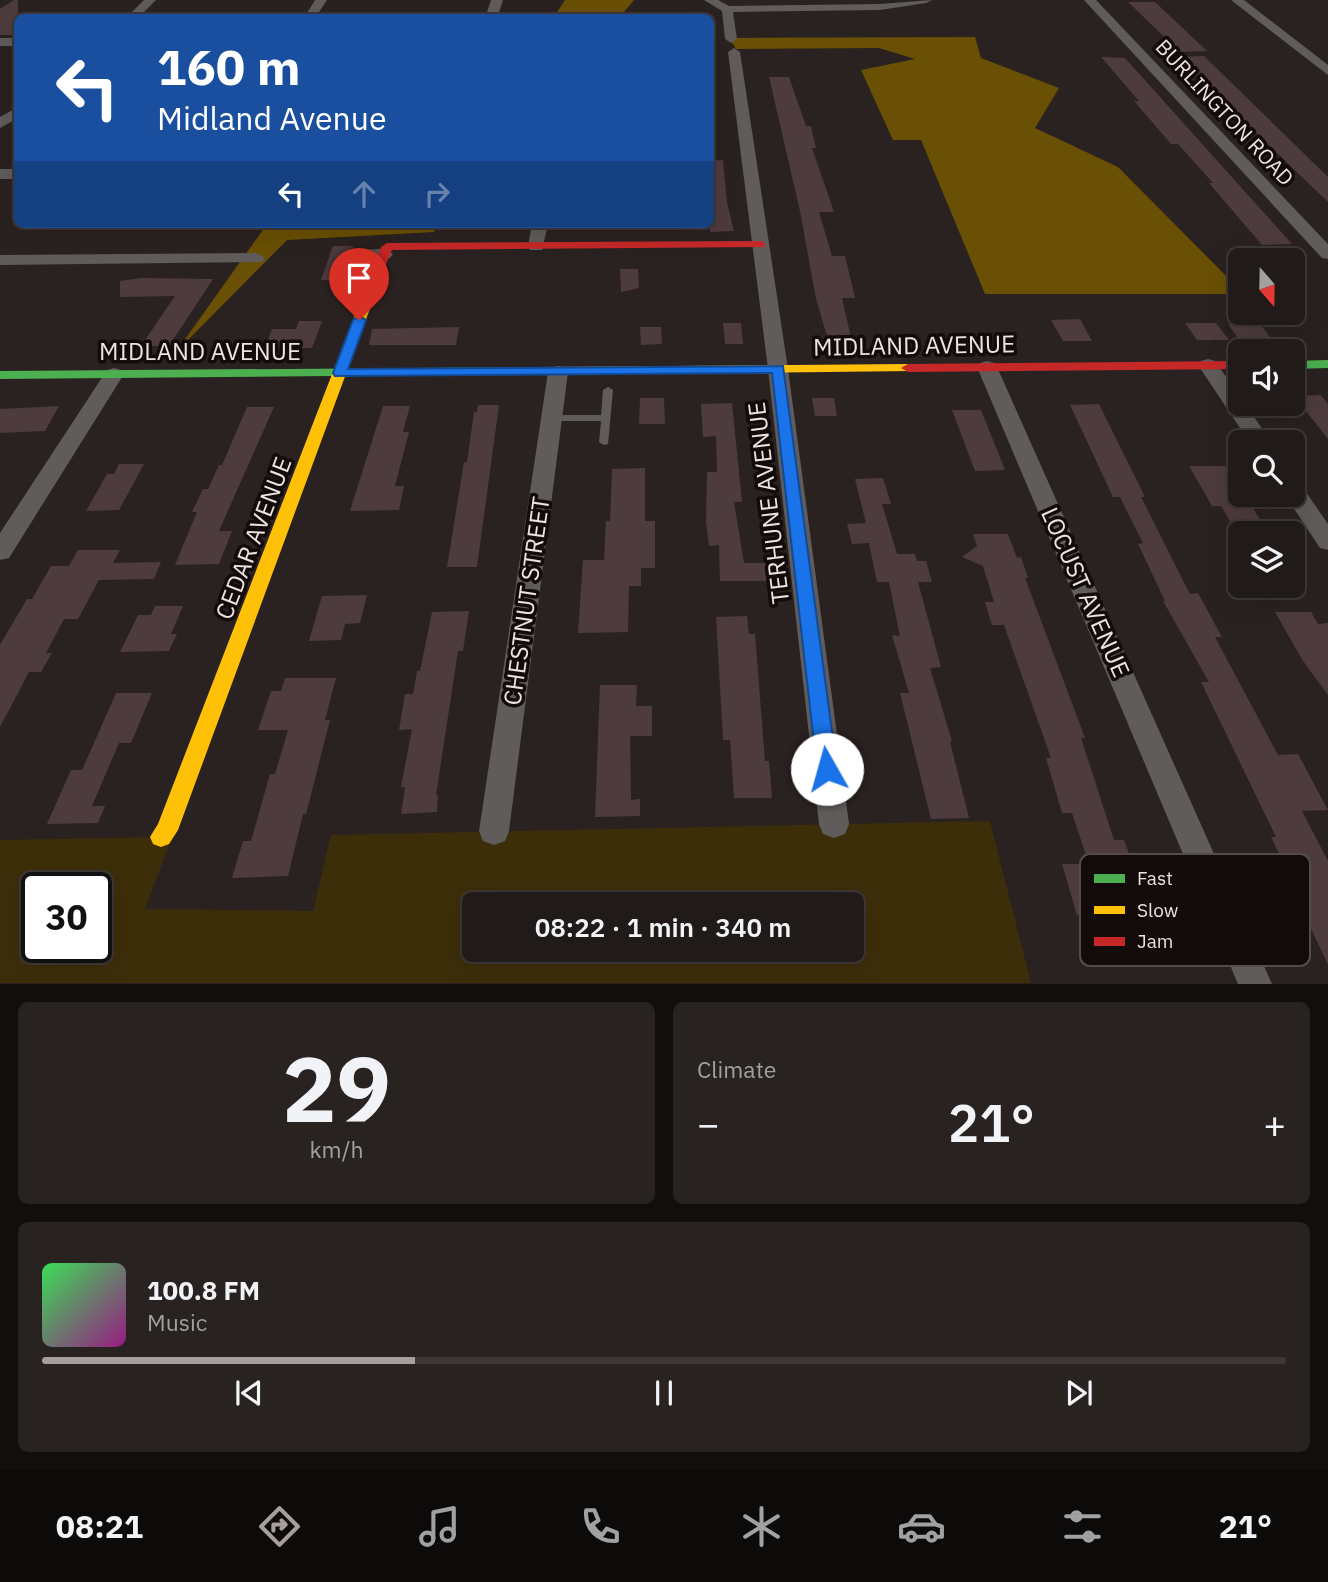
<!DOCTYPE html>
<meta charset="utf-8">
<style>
:root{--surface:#201a18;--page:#282321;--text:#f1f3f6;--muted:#a2a1a2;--line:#3d3837;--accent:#a89f9c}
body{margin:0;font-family:"IBM Plex Sans",sans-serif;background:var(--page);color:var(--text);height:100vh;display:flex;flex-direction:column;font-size:26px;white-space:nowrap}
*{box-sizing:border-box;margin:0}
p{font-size:23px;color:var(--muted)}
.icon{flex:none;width:38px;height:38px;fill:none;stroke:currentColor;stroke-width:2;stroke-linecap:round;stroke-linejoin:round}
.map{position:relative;height:984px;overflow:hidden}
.details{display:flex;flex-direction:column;gap:18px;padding:18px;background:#120e0d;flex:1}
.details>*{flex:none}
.hud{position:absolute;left:14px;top:14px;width:700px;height:214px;border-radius:10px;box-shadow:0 7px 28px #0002,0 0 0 2px var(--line);background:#1a4fa0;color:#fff;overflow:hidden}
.needle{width:46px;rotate:160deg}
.controls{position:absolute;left:1228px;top:248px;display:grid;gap:14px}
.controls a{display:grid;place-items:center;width:77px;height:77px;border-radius:10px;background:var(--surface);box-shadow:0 7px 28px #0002,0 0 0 2px var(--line);font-size:35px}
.speed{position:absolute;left:21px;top:872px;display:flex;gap:14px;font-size:35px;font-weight:700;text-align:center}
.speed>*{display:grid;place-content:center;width:91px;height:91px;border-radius:50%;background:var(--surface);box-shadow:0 7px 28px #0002,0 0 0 2px var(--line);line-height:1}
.speed .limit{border:4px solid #111;border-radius:10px;background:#fff;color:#111}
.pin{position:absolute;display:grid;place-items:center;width:60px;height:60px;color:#fff;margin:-72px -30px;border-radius:50% 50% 50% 0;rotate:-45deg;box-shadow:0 0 7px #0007}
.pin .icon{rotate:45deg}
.me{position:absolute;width:77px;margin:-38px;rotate:353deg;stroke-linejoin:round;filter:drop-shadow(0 0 5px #0008)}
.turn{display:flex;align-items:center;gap:24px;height:147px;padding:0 28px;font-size:32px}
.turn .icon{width:91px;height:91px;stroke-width:2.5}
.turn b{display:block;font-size:49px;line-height:60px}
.lanes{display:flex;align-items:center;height:66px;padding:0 28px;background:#0003;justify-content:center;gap:35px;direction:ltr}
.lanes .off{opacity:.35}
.big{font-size:52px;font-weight:600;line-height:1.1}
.details .tile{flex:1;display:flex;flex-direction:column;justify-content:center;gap:10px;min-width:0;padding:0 24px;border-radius:10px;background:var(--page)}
.details .dial{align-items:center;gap:0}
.dial b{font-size:91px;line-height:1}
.song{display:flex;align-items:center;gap:21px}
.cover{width:84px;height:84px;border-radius:10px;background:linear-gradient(135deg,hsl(130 70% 55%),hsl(310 70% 35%))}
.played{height:7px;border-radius:4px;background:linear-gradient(90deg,var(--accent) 30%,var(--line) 30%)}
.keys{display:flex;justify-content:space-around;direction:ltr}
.heat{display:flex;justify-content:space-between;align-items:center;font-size:38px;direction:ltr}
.details .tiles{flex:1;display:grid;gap:18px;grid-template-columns:1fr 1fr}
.tile:last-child{grid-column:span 2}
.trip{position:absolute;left:462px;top:892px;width:402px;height:70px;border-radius:10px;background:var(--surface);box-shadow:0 7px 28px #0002,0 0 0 2px var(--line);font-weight:600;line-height:70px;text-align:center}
.tabs{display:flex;height:112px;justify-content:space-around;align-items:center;background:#0d0a0a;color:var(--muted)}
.tabs .icon{width:49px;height:49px}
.tabs .on{color:var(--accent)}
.tabs b{font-size:32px;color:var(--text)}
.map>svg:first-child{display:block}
.green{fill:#3d2e0a;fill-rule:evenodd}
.forest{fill:#6a5004}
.building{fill:#4e3b3e}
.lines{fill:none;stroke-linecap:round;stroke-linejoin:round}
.lane{fill:#5f5c5b;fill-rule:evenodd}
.street{fill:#5f5c5b;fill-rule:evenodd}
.fast{fill:#4caf50;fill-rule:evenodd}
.slow{fill:#ffc107;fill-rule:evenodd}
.jam{fill:#c62828;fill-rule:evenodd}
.route{fill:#1a73e8;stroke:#114b97;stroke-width:2}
.labels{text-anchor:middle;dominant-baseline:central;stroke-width:7;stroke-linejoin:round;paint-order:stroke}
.far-street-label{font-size:21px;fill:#ece2df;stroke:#120b09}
.street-label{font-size:24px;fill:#ece2df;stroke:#120b09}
.key{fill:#120b09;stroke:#534c49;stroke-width:2}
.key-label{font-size:19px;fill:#ece2df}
</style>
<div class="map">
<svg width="1328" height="984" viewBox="0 0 1328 984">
<rect width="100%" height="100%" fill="#2a2220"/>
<path class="green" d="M990,821L1031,983H0V840L172,837L145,909L313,911L331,835ZM37,887H96V947H37ZM474,905H852V950H474Z"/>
<g class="forest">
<path d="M565,0H634L620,17H554Z"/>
<path d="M975,37L981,58L1059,88L1035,128L1118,167L1241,291V299L1235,294H985L921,140H893L861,70L915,59L879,48L736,49L729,38Z"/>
<path d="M267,224H429L435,232L287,240L176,352Z"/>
</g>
<g class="building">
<path d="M14,0H18V35H0V9Z"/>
<path d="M1128,2H1155L1207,51L1180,52Z"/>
<path d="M1204,56L1328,177V202L1177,57Z"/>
<path d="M1101,57L1125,58L1292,244L1262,245L1209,183H1213L1178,144H1171L1134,101H1139Z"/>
<path d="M769,77H789L806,126H811L816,148H812L834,212H819L832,256H845L855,298H842L852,342L829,343L816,299L800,211Z"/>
<path d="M723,160L727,203L734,231L710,232V161Z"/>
<path d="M333,246H355L342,254L350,261L343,281L321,280Z"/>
<path d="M620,269H638L639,288L621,292Z"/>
<path d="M141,278L213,279L169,346H141L175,296L120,297V281Z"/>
<path d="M1080,319L1092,341H1063L1051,320Z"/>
<path d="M299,321H322L312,348L265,347L272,329H296Z"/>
<path d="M723,323H741L743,344H725Z"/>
<path d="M1185,323H1216L1229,340H1197Z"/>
<path d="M1228,324H1260L1273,341H1240Z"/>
<path d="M459,327L456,345H369L372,329Z"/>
<path d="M640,327H661L662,344L641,345Z"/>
<path d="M1321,395L1328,404V439L1294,396Z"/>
<path d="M640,398H664L665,424H639Z"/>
<path d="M812,398H834L837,416H815Z"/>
<path d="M732,403L742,502H734L744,563H769L770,581H720L719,545L709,546L706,522L707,472H717L716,436L703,437L701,404Z"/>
<path d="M1099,404L1145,497H1141L1163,541L1190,594L1198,593L1222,637H1215L1278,755L1298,754L1328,810L1302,811L1328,861V965L1303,911H1297L1282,880L1291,879L1271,837H1276L1201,682H1209L1163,601H1165L1138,544L1143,543L1120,497H1113L1070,405Z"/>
<path d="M478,405H499L477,567H447L464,462H467L474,412H477Z"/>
<path d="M59,406L45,431L0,433V409Z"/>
<path d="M383,406H410L403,432H409L395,486H404L399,510L350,511Z"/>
<path d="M247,407H274L219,531H232L219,564L175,565L197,512H192L203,489H208L219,465H222Z"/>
<path d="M952,410H981L1005,470L975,471Z"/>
<path d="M119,464H144L119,510L86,511L107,474H114Z"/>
<path d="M1189,466H1227L1241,488V495H1245L1269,534H1238L1221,506H1212Z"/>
<path d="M645,468V521H655V568H641V586H629L628,632L578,633L583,560H604L606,521H610L612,469Z"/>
<path d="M883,478L891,504H882L897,554H915L917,561H926L932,582H918L941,667L930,668L952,741L950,742L969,818L931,819L900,693H909L892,635L900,636L889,582H877L869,543L852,544L847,524L866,523L855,479Z"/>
<path d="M973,534H1008L1017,558L1021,557L1028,578H1025L1085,738H1081L1114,840H1124L1158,932L1115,933L1111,922L1100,923L1098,915H1077L1062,864H1089L1072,813H1062L1046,758H1051L1004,625H992L985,602H994L983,566L962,557L977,546Z"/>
<path d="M78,550H120L113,563L161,562L154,579L99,580L78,619H64L46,653H52L41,672H29L0,727V645L27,599H32L51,566H69Z"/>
<path d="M367,595L360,623L345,624L341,640L309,641L322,596Z"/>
<path d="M155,606H183L171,634H177L169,651L120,652L138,615H151Z"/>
<path d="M469,611L463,651H458L436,795H438L437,812L401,814L405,787H401L412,729L399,730L405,694H413L417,671H420L432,612Z"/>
<path d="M1275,612H1311L1318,624L1328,623V695L1303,661Z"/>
<path d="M747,616L749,634H755L765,761H769L772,798H734L730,740H723L716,617Z"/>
<path d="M285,678H336L325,720H330L306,814H303L288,876L232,878L243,841H251L270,774H275L288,730H258L271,691H281Z"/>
<path d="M600,685H637L636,706H652V736H630L631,800L640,799V816L595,817Z"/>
<path d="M116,693H152L131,743H119L92,806H105L98,823L47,824L71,770H82Z"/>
</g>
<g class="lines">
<path class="lane" d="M608,387L613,390L608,444L604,445L599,442L601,421H551L546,418L551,415H601L603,390Z"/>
<g class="street">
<path d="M144,0H156L138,18H126Z"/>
<path d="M315,0H327L315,18H304Z"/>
<path d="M491,0H503L497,18H485Z"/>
<path d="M704,0H718L729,6L880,4L932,0L926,3L880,10L733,12L737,39L731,43L725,39L722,11Z"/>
<path d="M1084,0H1096L1328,244V259L1322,258Z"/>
<path d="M1231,0H1244L1328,65V75Z"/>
<rect x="0" y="38" width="18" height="8"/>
<path d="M734,48L740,52L788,369L849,824L845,834L834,838L823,834L819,824L768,369L728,52Z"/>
<path d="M18,107V118L0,128V117Z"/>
<rect x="0" y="169" width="18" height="10"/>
<path d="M532,224H548L542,250H530L528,246Z"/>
<path d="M384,249L393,254L390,258L353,260L344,255L353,250Z"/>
<path d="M256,253L265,258L262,262L0,265V255Z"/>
<path d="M1208,359L1215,361L1241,398V404H1245L1272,443H1250L1198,365L1201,361Z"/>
<path d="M987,361L994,363L997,367L1272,984H1238L977,367L980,363Z"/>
<path d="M558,366L565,368L568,372L509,831L505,841L494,845L483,841L479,831L548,372L551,368Z"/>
<path d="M114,368L121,370L124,374L9,558L0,560V533L107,370Z"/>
<path d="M1293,483L1301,485L1328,524V550L1320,548L1285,495H1293Z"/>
</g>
<g class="fast">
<path d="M1328,360V368L1293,369V361Z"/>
<path d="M545,367L552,371L550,374L0,379V371Z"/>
</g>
<g class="slow">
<path d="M376,272L382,276L178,830L169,844L161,847L153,844L150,837L158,824L370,276Z"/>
<path d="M908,364L913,365L915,368L913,371L545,375L538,371L545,367Z"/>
</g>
<g class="jam">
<path d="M761,241L765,243V247L392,250L380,279H372L370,276L381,247L387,243Z"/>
<path d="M1241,361V369L908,372L901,368L908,364Z"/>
</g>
</g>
<path class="route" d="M359,316L366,320L348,369L783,366L837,769L834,775L827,777L820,775L817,769L772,373L335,376L333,373L353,320Z"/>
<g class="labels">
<g class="far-street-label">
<text transform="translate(1225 112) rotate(47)">BURLINGTON ROAD</text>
</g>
<g class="street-label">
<text transform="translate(914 345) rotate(-1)">MIDLAND AVENUE</text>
<text x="200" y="351">MIDLAND AVENUE</text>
<text transform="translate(768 503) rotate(-97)">TERHUNE AVENUE</text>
<text transform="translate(253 538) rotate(-69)">CEDAR AVENUE</text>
<text transform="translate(1086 592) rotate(66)">LOCUST AVENUE</text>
<text transform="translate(526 601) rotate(-82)">CHESTNUT STREET</text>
</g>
</g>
<rect x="1080" y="854" width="230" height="112" rx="10" class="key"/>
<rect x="1094" y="874" width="31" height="9" fill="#4caf50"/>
<rect x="1094" y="906" width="31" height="8" fill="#ffc107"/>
<rect x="1094" y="937" width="31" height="9" fill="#c62828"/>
<g class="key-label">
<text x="1137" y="885">Fast</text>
<text x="1137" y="917">Slow</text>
<text x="1137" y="948">Jam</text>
</g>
</svg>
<div class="controls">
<a><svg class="needle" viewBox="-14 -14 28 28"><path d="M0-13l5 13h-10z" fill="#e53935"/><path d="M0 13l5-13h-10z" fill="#a2a1a2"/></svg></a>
<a><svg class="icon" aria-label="sound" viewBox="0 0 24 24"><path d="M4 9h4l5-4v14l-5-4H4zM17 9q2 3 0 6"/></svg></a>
<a><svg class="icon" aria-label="search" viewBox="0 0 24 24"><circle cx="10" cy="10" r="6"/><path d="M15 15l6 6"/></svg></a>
<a><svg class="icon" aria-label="layers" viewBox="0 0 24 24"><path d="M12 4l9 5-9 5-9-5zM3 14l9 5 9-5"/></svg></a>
</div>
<div class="speed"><div class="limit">30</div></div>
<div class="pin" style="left:359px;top:320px;background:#d93025"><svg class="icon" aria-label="arrive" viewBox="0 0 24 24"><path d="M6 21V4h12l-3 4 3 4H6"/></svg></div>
<svg class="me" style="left:827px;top:769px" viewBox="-20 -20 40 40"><circle r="19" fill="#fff"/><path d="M0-13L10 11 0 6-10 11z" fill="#1a73e8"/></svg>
<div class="trip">08:22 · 1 min · 340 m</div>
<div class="hud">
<div class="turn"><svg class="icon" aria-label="left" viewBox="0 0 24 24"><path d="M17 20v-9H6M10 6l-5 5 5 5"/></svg><div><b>160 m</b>Midland Avenue</div></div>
<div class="lanes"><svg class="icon" aria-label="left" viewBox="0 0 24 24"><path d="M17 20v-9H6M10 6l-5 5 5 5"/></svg><svg class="icon off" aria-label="ahead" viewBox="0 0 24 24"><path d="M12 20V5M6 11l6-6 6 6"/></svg><svg class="icon off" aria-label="right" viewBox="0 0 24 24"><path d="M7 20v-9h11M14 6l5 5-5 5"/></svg></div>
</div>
</div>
<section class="details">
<div class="tiles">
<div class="tile dial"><b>29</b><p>km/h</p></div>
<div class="tile"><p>Climate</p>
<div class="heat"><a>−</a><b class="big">21°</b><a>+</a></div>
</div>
<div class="tile">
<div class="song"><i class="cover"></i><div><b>100.8 FM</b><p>Music</p></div></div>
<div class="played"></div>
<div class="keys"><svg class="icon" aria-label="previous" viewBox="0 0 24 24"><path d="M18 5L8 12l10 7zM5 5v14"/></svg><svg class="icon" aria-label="pause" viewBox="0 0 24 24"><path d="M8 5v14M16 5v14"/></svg><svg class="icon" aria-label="next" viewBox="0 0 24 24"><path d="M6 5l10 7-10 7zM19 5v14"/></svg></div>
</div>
</div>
</section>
<nav class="tabs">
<b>08:21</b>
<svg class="icon on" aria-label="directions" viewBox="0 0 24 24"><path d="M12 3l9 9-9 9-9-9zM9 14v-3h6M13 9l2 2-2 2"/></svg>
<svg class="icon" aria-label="music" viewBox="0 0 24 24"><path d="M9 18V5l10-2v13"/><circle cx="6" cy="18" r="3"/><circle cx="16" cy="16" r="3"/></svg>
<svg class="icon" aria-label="phone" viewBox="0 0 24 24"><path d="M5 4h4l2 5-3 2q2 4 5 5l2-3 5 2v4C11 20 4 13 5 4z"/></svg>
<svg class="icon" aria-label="climate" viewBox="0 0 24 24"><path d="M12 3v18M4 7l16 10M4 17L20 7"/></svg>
<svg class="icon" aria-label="car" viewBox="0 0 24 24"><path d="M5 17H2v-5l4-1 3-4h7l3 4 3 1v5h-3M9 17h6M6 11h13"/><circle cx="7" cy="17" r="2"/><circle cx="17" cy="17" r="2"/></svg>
<svg class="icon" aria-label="filters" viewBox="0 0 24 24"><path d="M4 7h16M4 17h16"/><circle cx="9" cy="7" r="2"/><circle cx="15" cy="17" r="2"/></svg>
<b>21°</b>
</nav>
